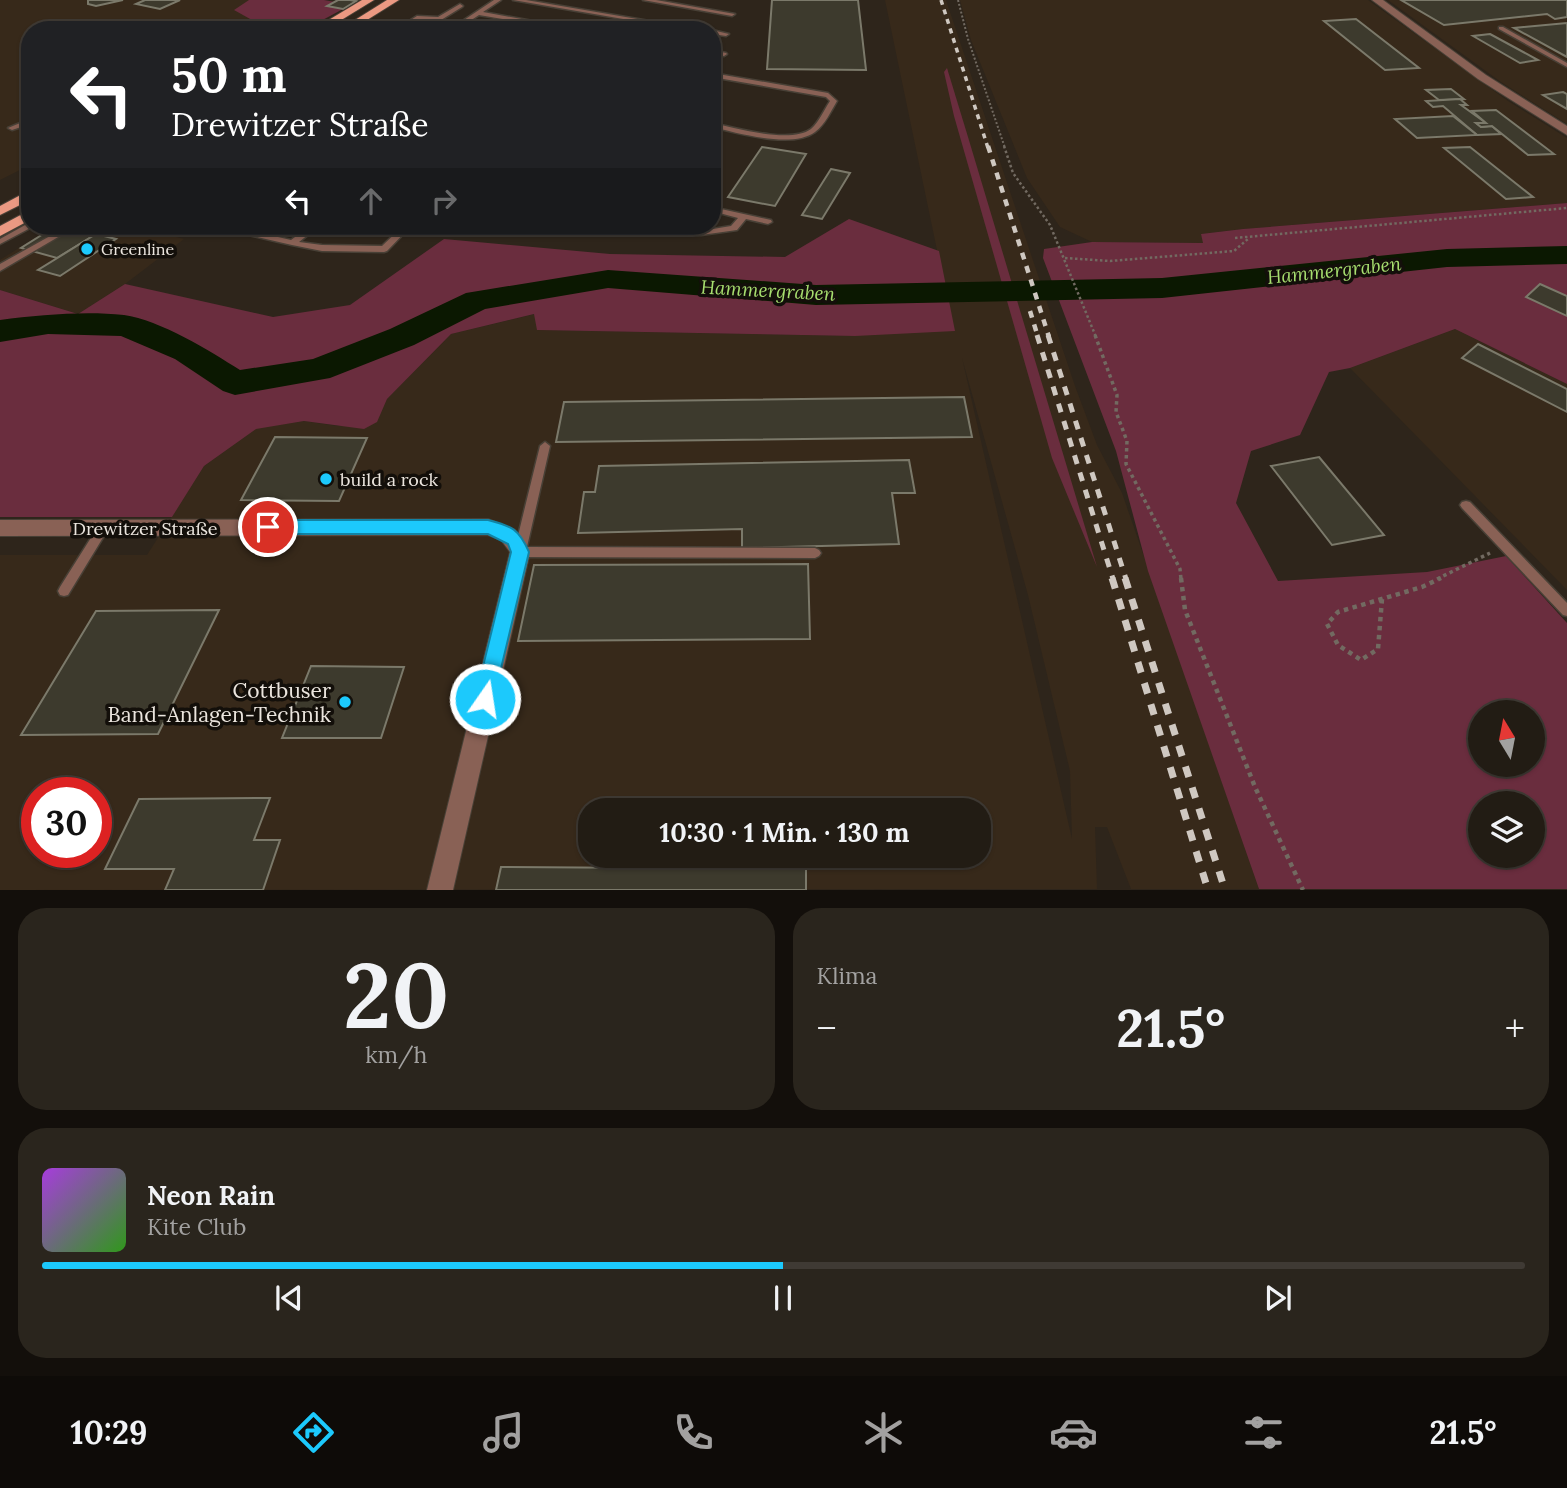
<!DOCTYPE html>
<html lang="de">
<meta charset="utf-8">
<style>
:root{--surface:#221c14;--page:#2a251d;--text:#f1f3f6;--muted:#a2a1a0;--line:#3f3a34;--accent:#1cc9fc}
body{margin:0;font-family:Lora,serif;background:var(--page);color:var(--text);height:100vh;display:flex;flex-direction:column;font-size:26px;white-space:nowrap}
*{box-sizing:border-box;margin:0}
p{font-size:23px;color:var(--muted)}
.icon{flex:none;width:38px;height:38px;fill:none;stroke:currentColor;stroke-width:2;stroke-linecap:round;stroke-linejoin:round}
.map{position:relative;height:890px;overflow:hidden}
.details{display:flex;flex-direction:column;gap:18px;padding:18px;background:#130f0b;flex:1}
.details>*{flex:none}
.guide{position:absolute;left:21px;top:21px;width:700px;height:214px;border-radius:28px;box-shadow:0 2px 5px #0004,0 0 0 2px var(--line);background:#202124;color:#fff;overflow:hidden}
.needle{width:46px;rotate:350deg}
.fabs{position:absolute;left:1468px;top:700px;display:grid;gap:14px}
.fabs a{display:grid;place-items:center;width:77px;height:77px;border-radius:50%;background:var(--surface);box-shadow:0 2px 5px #0004,0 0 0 2px var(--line);font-size:35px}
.speed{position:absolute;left:21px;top:777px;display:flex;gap:14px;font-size:35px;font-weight:700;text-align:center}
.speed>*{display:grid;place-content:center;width:91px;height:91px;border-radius:50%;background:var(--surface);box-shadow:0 2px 5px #0004,0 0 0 2px var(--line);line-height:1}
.speed .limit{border:10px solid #d22;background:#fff;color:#111}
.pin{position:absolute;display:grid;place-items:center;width:60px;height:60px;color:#fff;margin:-30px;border:4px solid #fff;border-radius:50%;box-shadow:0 2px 7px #0007}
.me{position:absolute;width:77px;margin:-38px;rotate:13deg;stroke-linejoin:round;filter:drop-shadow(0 0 5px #0008)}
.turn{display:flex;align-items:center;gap:24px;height:147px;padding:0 35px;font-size:32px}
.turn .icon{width:91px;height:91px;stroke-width:2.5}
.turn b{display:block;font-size:49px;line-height:60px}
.lanes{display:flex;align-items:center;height:66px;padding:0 35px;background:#0003;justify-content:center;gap:35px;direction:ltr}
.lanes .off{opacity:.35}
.big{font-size:52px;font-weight:800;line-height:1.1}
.details .widget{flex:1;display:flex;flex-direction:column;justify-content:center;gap:10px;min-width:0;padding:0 24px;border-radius:28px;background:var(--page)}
.details .dial{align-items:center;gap:0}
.dial b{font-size:91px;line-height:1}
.song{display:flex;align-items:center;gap:21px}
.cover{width:84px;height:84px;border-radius:10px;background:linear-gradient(135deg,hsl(280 70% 55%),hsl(110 70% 35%))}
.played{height:7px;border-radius:4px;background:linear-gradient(90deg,var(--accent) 50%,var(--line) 50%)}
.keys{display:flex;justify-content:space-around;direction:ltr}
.heat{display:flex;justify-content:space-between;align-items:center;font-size:38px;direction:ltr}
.details .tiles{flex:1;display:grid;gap:18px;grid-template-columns:1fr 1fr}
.widget:last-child{grid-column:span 2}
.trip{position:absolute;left:578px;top:798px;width:413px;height:70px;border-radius:28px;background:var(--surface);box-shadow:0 2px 5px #0004,0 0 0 2px var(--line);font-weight:800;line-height:70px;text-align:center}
.tab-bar{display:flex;height:112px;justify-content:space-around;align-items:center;background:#0e0b08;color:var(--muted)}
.tab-bar .icon{width:49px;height:49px}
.tab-bar .active{color:var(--accent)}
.tab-bar b{font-size:32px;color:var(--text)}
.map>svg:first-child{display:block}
.built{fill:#37291a;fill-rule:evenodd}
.green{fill:#6a2d3e;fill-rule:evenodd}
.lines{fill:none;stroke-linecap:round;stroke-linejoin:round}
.river{fill:#0b1801;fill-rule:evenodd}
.building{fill:#3d3a2d;stroke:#7b796a;stroke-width:2}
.lane-casing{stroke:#484036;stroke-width:3}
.street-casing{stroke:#484036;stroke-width:2}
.primary-casing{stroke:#484036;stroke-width:2}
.path-far3{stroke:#726a61;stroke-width:2;stroke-dasharray:2 2;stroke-linecap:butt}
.path-far2{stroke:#726a61;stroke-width:2.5;stroke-dasharray:2.5 2.5;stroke-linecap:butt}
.path-far1{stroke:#726a61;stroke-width:3.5;stroke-dasharray:3.5 3.5;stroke-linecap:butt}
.path{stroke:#726a61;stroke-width:4.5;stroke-dasharray:4.5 4.5;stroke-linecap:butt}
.lane{fill:#896155;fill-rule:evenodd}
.street{fill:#896155;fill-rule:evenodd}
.primary{fill:#eb9982;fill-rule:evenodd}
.rail-far3{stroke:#cfc8c1;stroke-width:3.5;stroke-dasharray:5 5;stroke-linecap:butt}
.rail-far2{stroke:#cfc8c1;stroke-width:4.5;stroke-dasharray:7 7;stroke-linecap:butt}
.rail-far1{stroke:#cfc8c1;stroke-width:5;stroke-dasharray:9 9;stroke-linecap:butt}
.rail{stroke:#cfc8c1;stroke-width:7;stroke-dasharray:11 11;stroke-linecap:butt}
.route{fill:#1cc9fc;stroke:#1283a4;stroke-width:2}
.poi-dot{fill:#1cc9fc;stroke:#130f0a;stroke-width:2.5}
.labels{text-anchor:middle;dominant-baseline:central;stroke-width:7;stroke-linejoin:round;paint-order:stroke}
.far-poi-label{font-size:16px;fill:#ebe5de;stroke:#130f0a;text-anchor:start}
.poi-label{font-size:18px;fill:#ebe5de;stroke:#130f0a;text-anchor:start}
.street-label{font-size:18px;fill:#ebe5de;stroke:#130f0a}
.water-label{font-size:19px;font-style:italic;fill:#a7de6f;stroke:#130f0a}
.near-poi-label{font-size:21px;fill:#ebe5de;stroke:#130f0a;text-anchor:end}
</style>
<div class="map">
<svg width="1567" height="890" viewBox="0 0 1567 890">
<rect width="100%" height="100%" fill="#2e251b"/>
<g class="built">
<path d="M0,0H267L280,30H30V165L0,180Z"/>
<path d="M885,0H946L1075,386L1097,445L1122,493L1259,889H1131L1107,827H1095L1097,889L0,890V555H147L204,466L257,428L304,421L338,426L376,422L387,399L451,334L535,314L538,330L855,336L948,303ZM962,358L1028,595L1070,771L1072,839ZM37,793H96V852H37ZM590,810H978V856H590Z"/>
<path d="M960,0H1368L1508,101L1567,138V203L1243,229L1201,234L1204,243L1092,242L1060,227L1027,178L971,40Z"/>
<path d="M1388,0H1567V124L1501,82Z"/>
<path d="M54,226H135L184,239L125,284L78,314L0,290V260Z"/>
<path d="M1455,329L1567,384V590L1350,368Z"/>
</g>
<g class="green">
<path d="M249,0H324L335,2L328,6L343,9L304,30H260L261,25L234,10Z"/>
<path d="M947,68L968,137L1097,567L1052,458L954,116L944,72Z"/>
<path d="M1567,203V384L1455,329L1350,368L1329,372L1300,435L1251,451L1236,503L1278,581L1427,572L1506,556L1567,623V889H1259L1148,571L1116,451L1043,258L1044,249L1092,242L1203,243L1201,234L1243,229ZM1480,712H1533V765H1480ZM1480,803H1533V856H1480Z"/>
<path d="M849,219L939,251L955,331L855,336L537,330L534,314L451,334L387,399L377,422L364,429L304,421L256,429L204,466L172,517H0V290L78,314L125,284L273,317L350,305L444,239L610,254L785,257Z"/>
</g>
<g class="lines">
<path class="river" d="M1567,246V264L1447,267L1162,298L816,305L608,288L485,309L414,345L330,378L235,395L223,391L175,359L121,336L48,334L0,342V320C41,315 83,311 124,315C160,320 210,351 240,370L313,359L390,329L466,293L608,270L816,285L1162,278L1447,249Z"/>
</g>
<g class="building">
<path d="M88,0H123L96,6L88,4Z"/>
<path d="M145,0H180L160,9L136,4Z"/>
<path d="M338,0H350L356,1L343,9L327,6Z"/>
<path d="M772,0H858L866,70L767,69Z"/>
<path d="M1401,0H1567V17L1555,19L1547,14L1444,25Z"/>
<path d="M1356,19L1419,68L1385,70L1324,21Z"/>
<path d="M1567,23V57L1514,28Z"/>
<path d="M1490,34L1538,60L1520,63L1473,36Z"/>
<path d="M1451,89L1464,99L1439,100L1426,90Z"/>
<path d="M1563,92L1567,94V109L1543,95Z"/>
<path d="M1460,99L1467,105H1461L1486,123H1476L1481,127L1492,126L1501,134L1477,135L1443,106L1433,107L1426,101Z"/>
<path d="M1496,110L1554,154L1528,155L1492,126L1481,127L1476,123H1486L1472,111Z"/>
<path d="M1453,116L1477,135L1417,138L1395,119Z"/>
<path d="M762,147L806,154L775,206L728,197Z"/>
<path d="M1470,147L1533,197L1506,199L1444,148Z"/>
<path d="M831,169L850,173L822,219L802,215Z"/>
<path d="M56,226L96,234L57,258L21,248Z"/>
<path d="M96,234L116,239L60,276L38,270Z"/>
<path d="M1540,284L1567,296V316L1526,297Z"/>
<path d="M1478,344L1567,389V412L1462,358Z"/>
<path d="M964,397L972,437L556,442L564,402Z"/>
<path d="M275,437L367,438L339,501L241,500Z"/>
<path d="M1319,457L1384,535L1332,545L1271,466Z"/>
<path d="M909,460L915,493H892L899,544L742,548V529L578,533L584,492H595L599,466Z"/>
<path d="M808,564L810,639L518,641L534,565Z"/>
<path d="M219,610L158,734L21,735L96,611Z"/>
<path d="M311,666L404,667L381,738H282Z"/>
<path d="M270,798L254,840H280L263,890H165L174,869H105L139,799Z"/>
<path d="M501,867L806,869V890H496Z"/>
</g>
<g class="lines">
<g class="lane-casing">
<g id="lane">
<path d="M494,0H501L483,12L582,30H567L479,15L456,30H449Z"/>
<path d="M513,0H526L702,30H687Z"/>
<path d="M643,0H656L735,14L732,16Z"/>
<path d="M460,4L463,6L462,7L441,20L420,19L403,30H395L417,16L438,17Z"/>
<path d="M1499,27H1503L1567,63V67L1499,29Z"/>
<path d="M712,30L729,34L726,36L712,34Z"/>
<path d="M712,50L726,53L727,54L724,56L712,54Z"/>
<path d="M712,73L828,93L837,101C831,111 825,125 815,132C792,149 738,133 712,127V123C735,128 791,144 811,129C819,122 824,110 830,101L826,97L712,77Z"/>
<path d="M30,119V124L12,130L8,128Z"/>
<path d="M712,207L771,220L772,222L768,224L746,219L737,230L701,235L627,228L623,226H650L701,231L731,226L738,218L712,211Z"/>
<path d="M27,224L34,226L0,244V239Z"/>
<path d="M68,226H77L0,271V264Z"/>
<path d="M217,226H230L291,240L310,226H319L299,242L322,245L382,246L403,226H411L387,251L384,252L322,251L292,245L218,228Z"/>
<path d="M545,442L550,446L527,547L815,548L819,550L821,553L819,556L815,558L520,557L516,555L514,552L540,446Z"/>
<path d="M1466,501L1470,502L1567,603V616L1563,615L1462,508L1460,505L1462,502Z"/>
<path d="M103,523L107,525L109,528L107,531L68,595L64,596L60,595L58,591L60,587L99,525Z"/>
</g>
</g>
<g class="street-casing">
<g id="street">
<path d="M1372,0H1383L1486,75L1567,126V135L1478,79Z"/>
<path d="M488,519L515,530L530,552L453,890H427L510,552L501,540L488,535L0,536V520Z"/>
</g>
</g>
<g class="primary-casing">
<g id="primary">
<path d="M362,0H374L325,30H312Z"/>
<path d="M387,0H399L351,30H339Z"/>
<path d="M30,190V200L0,215V206Z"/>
<path d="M30,210V220L0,236V226Z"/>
</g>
</g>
<path class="path-far3" d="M958,0L968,39L1005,148"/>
<g class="path-far2">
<path d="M1004,146L1013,173L1050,225L1096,337"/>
<path d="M1235,238L1567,208"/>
<path d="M1065,258L1110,261L1234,251L1248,239"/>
</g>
<g class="path-far1">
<path d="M1095,335L1117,395L1116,412L1127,441L1126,464L1180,569L1181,579"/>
<path d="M1437,579L1490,553"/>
</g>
<g class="path">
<path d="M1181,578L1185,610L1255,787L1303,890"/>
<path d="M1382,599L1378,649L1361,660L1338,645L1327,624L1338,612L1422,587L1441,578"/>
</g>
<use href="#lane" class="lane"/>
<use href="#street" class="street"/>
<use href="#primary" class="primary"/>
<path class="rail-far3" d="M941,0L988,148"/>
<g class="rail-far2">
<path d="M988,146L1049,337"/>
<path d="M1030,311L1038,337"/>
</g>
<g class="rail-far1">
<path d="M1037,335L1113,579"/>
<path d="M1048,335L1126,579"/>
</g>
<g class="rail">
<path d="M1112,578L1208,890"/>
<path d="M1125,578L1225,890"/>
</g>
</g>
<path class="route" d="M268,520H488C512,526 519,529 529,552L492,706L485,709L478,706L475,699L511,552L508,544L488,534H268L262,532L259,527L262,523Z"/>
<g class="poi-dot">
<circle cx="87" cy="249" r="7"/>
<circle cx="326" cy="479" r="7"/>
<circle cx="345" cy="702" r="7"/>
</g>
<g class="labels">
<g class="far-poi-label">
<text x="101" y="249">Greenline</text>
</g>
<g class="poi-label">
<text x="340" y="479">build a rock</text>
</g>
<g class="street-label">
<text x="145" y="528">Drewitzer Straße</text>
</g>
<g class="water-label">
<text transform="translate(1334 270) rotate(-6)">Hammergraben</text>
<text transform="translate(768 290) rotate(3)">Hammergraben</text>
</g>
<g class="near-poi-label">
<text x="331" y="690">Cottbuser<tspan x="331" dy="24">Band-Anlagen-Technik</tspan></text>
</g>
</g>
</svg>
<div class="fabs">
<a><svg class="needle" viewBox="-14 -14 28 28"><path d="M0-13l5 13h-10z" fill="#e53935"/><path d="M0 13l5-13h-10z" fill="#a2a1a0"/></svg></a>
<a><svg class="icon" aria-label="layers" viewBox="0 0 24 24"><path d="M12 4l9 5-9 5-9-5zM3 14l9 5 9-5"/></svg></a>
</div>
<div class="speed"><div class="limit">30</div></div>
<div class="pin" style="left:268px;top:527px;background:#d93025"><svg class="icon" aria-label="arrive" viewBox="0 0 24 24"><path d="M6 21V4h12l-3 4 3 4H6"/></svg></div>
<svg class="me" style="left:485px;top:699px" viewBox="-20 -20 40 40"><circle r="17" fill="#1cc9fc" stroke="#fff" stroke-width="3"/><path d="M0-11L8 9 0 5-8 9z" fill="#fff"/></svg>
<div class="trip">10:30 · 1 Min. · 130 m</div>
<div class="guide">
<div class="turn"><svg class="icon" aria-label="left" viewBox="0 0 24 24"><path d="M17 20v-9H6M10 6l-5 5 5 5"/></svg><div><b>50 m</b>Drewitzer Straße</div></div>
<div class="lanes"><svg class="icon" aria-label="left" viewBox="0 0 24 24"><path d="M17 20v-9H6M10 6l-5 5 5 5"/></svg><svg class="icon off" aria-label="ahead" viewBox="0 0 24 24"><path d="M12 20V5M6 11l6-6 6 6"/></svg><svg class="icon off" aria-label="right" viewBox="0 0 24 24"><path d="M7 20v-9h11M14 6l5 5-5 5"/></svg></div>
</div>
</div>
<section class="details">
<div class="tiles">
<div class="widget dial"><b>20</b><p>km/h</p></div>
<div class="widget"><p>Klima</p>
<div class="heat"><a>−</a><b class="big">21.5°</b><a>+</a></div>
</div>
<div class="widget">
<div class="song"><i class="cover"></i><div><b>Neon Rain</b><p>Kite Club</p></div></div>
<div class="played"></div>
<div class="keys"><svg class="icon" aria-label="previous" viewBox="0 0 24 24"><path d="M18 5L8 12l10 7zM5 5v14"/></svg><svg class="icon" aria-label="pause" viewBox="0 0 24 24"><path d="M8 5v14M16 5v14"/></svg><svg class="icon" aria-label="next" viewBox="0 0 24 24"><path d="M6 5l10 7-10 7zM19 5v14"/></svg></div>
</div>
</div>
</section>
<nav class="tab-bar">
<b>10:29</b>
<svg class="icon active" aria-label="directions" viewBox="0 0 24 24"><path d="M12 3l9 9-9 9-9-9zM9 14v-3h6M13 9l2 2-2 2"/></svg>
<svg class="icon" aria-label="music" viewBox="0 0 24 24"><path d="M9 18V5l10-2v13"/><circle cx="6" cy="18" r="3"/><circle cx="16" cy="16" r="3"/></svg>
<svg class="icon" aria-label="phone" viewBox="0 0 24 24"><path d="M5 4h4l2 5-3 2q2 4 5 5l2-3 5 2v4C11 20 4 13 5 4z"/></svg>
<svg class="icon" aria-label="climate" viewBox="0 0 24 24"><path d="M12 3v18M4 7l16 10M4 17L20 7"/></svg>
<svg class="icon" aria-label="car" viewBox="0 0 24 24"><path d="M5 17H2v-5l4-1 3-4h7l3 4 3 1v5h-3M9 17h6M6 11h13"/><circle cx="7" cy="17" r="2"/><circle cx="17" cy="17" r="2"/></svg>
<svg class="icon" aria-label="filters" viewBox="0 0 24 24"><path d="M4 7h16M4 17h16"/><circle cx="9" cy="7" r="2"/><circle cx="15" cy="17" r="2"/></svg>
<b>21.5°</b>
</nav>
